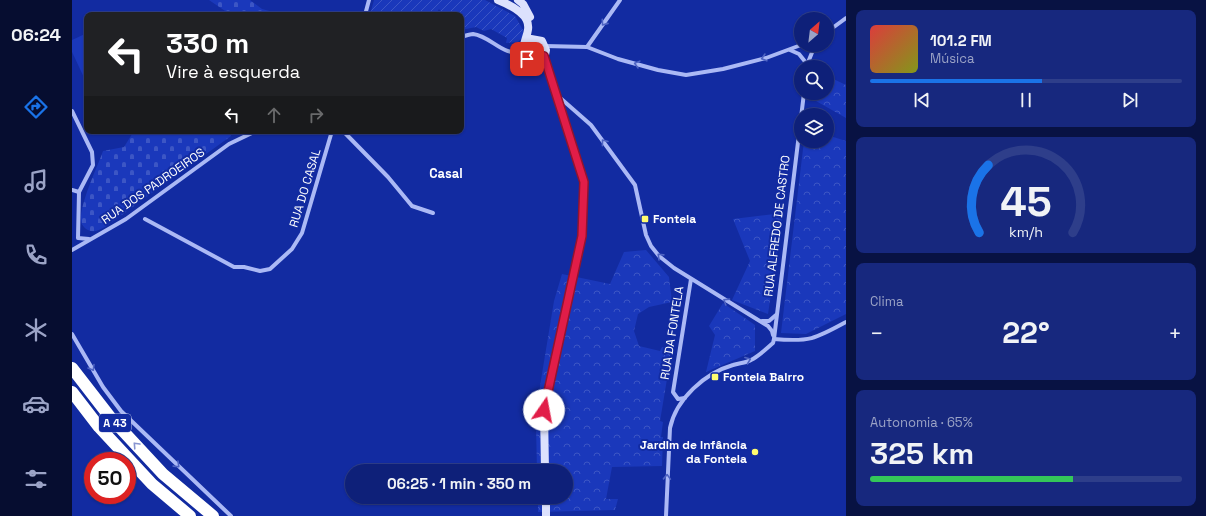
<!DOCTYPE html>
<html lang="pt">
<meta charset="utf-8">
<style>
:root{--surface:#0e2079;--page:#17287e;--text:#f1f3f6;--muted:#9ba3c6;--line:#2e3e8a;--accent:#1a73e8}
body{margin:0;font-family:"Space Grotesk",sans-serif;background:var(--page);color:var(--text);height:100vh;display:flex;flex-direction:column;font-size:15px;white-space:nowrap}
*{box-sizing:border-box;margin:0}
p{font-size:13px;color:var(--muted)}
.icon{flex:none;width:22px;height:22px;fill:none;stroke:currentColor;stroke-width:2;stroke-linecap:round;stroke-linejoin:round}
.map{position:relative;flex:1;overflow:hidden}
.side{display:flex;flex-direction:column;gap:10px;padding:10px;background:#081243;width:360px}
.side>*{flex:none}
.banner{position:absolute;left:12px;top:12px;width:380px;height:122px;border-radius:8px;box-shadow:0 1px 3px #0004,0 0 0 1px var(--line);background:#202124;color:#fff;overflow:hidden}
.needle{width:26px;rotate:28deg}
.fabs{position:absolute;left:722px;top:12px;display:grid;gap:8px}
.fabs a{display:grid;place-items:center;width:40px;height:40px;border-radius:50%;background:var(--surface);box-shadow:0 1px 3px #0004,0 0 0 1px var(--line);font-size:20px}
.speed{position:absolute;left:12px;top:452px;display:flex;gap:8px;font-size:20px;font-weight:700;text-align:center}
.speed>*{display:grid;place-content:center;width:52px;height:52px;border-radius:50%;background:var(--surface);box-shadow:0 1px 3px #0004,0 0 0 1px var(--line);line-height:1}
.speed .limit{border:6px solid #d22;background:#fff;color:#111}
.pin{position:absolute;display:grid;place-items:center;width:34px;height:34px;color:#fff;margin:-17px;border-radius:8px;box-shadow:0 2px 6px #0006}
.me{position:absolute;width:44px;margin:-22px;rotate:12deg;stroke-linejoin:round;filter:drop-shadow(0 0 3px #0008)}
.turn{display:flex;align-items:center;gap:14px;height:84px;padding:0 16px;font-size:18px}
.turn .icon{width:52px;height:52px;stroke-width:2.5}
.turn b{display:block;font-size:28px;line-height:34px}
.lanes{display:flex;align-items:center;height:38px;padding:0 16px;background:#0003;justify-content:center;gap:20px;direction:ltr}
.lanes .off{opacity:.35}
.big{font-size:30px;font-weight:800;line-height:1.1}
.side .tile{flex:1;display:flex;flex-direction:column;justify-content:center;gap:6px;min-width:0;padding:0 14px;border-radius:8px;background:var(--page)}
.side .dial{align-items:center;gap:0}
.dial svg{height:104px;overflow:visible;fill:none;stroke:var(--line);stroke-width:7;stroke-linecap:round;text-anchor:middle}
.dial text{fill:var(--text);stroke:none}
.song{display:flex;align-items:center;gap:12px}
.cover{width:48px;height:48px;border-radius:6px;background:linear-gradient(135deg,hsl(0 70% 55%),hsl(70 70% 35%))}
.played{height:4px;border-radius:2px;background:linear-gradient(90deg,var(--accent) 55%,var(--line) 55%)}
.keys{display:flex;justify-content:space-around;direction:ltr}
.heat{display:flex;justify-content:space-between;align-items:center;font-size:22px;direction:ltr}
.charge{height:6px;border-radius:3px;background:linear-gradient(90deg,#34c759 65%,var(--line) 0)}
.trip{position:absolute;left:273px;top:464px;width:228px;height:40px;border-radius:20px;background:var(--surface);box-shadow:0 1px 3px #0004,0 0 0 1px var(--line);font-weight:800;line-height:40px;text-align:center}
main{display:flex;flex:1;min-height:0}
.tab-bar{display:flex;flex-direction:column;width:72px;justify-content:space-around;align-items:center;background:#060d30;color:var(--muted)}
.tab-bar .icon{width:28px;height:28px}
.tab-bar .current{color:var(--accent)}
.tab-bar b{font-size:18px;color:var(--text)}
.map>svg:first-child{display:block}
.forest{fill:url(#forest-crowns)}
.cemetery{fill:url(#cemetery-stones)}
.garden{fill:url(#garden-furrows)}
.pitch{fill:#1a38bb}
.lines{fill:none;stroke-linecap:round;stroke-linejoin:round}
.minor{stroke:#abb9f5;stroke-width:4}
.secondary{stroke:#dce1fd;stroke-width:8}
.motorway{stroke:#fff;stroke-width:12}
.oneway{stroke:#4f64c3}
.oneway2{stroke:#8895d0}
.route-casing{stroke:#92132f;stroke-width:10}
.route{stroke:#e11d48;stroke-width:7}
.poi-dot{fill:#fffc6f;stroke:#122ba1;stroke-width:1.5}
.labels{text-anchor:middle;dominant-baseline:central;stroke-width:4;stroke-linejoin:round;paint-order:stroke}
.shield{fill:#122ba1;stroke:#b8bfe3;stroke-width:1}
.shield-label{font-size:11px;font-weight:bold;fill:#fff}
.street-label{font-size:12px;fill:#fff;stroke:#122ba1}
.poi-label{font-size:12px;font-weight:bold;fill:#fff;stroke:#122ba1;text-anchor:start}
.neighbourhood-label{font-size:13px;font-weight:bold;fill:#fff;stroke:#122ba1}
</style>
<main>
<nav class="tab-bar">
<b>06:24</b>
<svg class="icon current" aria-label="directions" viewBox="0 0 24 24"><path d="M12 3l9 9-9 9-9-9zM9 14v-3h6M13 9l2 2-2 2"/></svg>
<svg class="icon" aria-label="music" viewBox="0 0 24 24"><path d="M9 18V5l10-2v13"/><circle cx="6" cy="18" r="3"/><circle cx="16" cy="16" r="3"/></svg>
<svg class="icon" aria-label="phone" viewBox="0 0 24 24"><path d="M5 4h4l2 5-3 2q2 4 5 5l2-3 5 2v4C11 20 4 13 5 4z"/></svg>
<svg class="icon" aria-label="climate" viewBox="0 0 24 24"><path d="M12 3v18M4 7l16 10M4 17L20 7"/></svg>
<svg class="icon" aria-label="car" viewBox="0 0 24 24"><path d="M5 17H2v-5l4-1 3-4h7l3 4 3 1v5h-3M9 17h6M6 11h13"/><circle cx="7" cy="17" r="2"/><circle cx="17" cy="17" r="2"/></svg>
<svg class="icon" aria-label="filters" viewBox="0 0 24 24"><path d="M4 7h16M4 17h16"/><circle cx="9" cy="7" r="2"/><circle cx="15" cy="17" r="2"/></svg>
</nav>
<div class="map">
<svg width="774" height="516" viewBox="0 0 774 516">
<defs>
<pattern id="forest-crowns" width="20" height="18" patternUnits="userSpaceOnUse"><rect width="20" height="18" fill="#1a38bb"/><path d="M2 6a3 3 0 1 1 6 0M12 15a3 3 0 1 1 6 0" fill="none" stroke="#3c56c5"/></pattern>
<pattern id="cemetery-stones" width="16" height="16" patternUnits="userSpaceOnUse"><rect width="16" height="16" fill="#1a38bb"/><path d="M2 7V4a2 2 0 0 1 4 0v3zM10 15v-3a2 2 0 0 1 4 0v3z" fill="#3c56c5"/></pattern>
<pattern id="garden-furrows" width="10" height="10" patternUnits="userSpaceOnUse"><rect width="10" height="10" fill="#1a38bb"/><path d="M-1 1l2-2M0 10L10 0M9 11l2-2" fill="none" stroke="#3c56c5"/></pattern>
</defs>
<rect width="100%" height="100%" fill="#122ba1"/>
<g class="forest">
<path d="M755,76L774,85V118L737,97V93H755Z"/>
<path d="M755,135L774,141V314L734,334L709,333L732,141H755Z"/>
<path d="M711,213L696,314L660,300L678,261L661,219Z"/>
<path d="M574,250L597,277L600,302L577,307L566,314L562,331L567,346L588,351L590,347L600,349L588,421L591,422L589,437H591L590,466L540,467L534,499H546L543,510L466,512V497H494V471H465L464,425L468,386L482,301L490,274L538,284L552,252Z"/>
<path d="M651,303L683,325V351L634,372L643,335L637,326Z"/>
</g>
<g class="cemetery">
<path d="M137,0H178L190,9L212,15H159Z"/>
<path d="M62,131H159V136L33,227C27,230 22,233 16,230C12,228 9,224 9,220C8,203 25,168 31,151L52,147Z"/>
</g>
<path class="garden" d="M302,0H413L443,16L451,30V37L446,42L434,43L435,38L419,29L412,31L404,27L389,30V15H372L367,9L363,15H298Z"/>
<path class="pitch" d="M15,33V84L0,52V40Z"/>
<g class="lines">
<g class="minor">
<path d="M293,15L297,0"/>
<path d="M755,32L774,18"/>
<path d="M389,37C393,36 398,34 401,34C419,36 431,57 451,52"/>
<path d="M473,46L515,47L546,59L586,70L614,75L651,69L694,58L729,45"/>
<path d="M515,47L548,0"/>
<path d="M718,50L727,54L735,64"/>
<path d="M735,65L743,45"/>
<path d="M486,96L519,125L563,185L574,235L579,246L587,256L602,268L696,326L700,331L701,335"/>
<path d="M0,111L20,152L21,165L7,192"/>
<path d="M271,131L316,177L340,206L361,213"/>
<path d="M0,190L7,192"/>
<path d="M7,192L6,238L17,239"/>
<path d="M73,219L162,267H172L188,271L198,269L220,249L230,233L260,131"/>
<path d="M0,250L54,219L157,144L184,131"/>
<path d="M690,321H697L704,315"/>
<path d="M0,334L31,387L49,411L159,516"/>
<path d="M702,339C738,342 743,339 774,322"/>
<path d="M613,398L606,399L601,392L619,279"/>
<path d="M594,516L598,428C604,399 633,373 661,365C667,363 674,363 679,360C687,356 694,349 701,343L702,339L732,93"/>
</g>
<g class="secondary">
<path d="M426,0C482,23 440,39 455,59C464,64 473,60 474,50L470,41L459,39L453,44"/>
<path d="M446,0L451,4L458,17"/>
<path d="M472,56L512,182L510,237L472,410L473,471"/>
<path d="M474,497V516"/>
</g>
<g class="motorway">
<path d="M0,368L38,417L91,474L141,516"/>
<path d="M0,392L27,427L80,484L118,516"/>
</g>
</g>
<defs><path id="oneway-chevron" d="M-2-3.5L2.5 0L-2 3.5" fill="none" stroke-width="1.6" stroke-linecap="round" stroke-linejoin="round"/></defs>
<g class="oneway">
<use href="#oneway-chevron" transform="translate(532 23) rotate(125)"/>
<use href="#oneway-chevron" transform="translate(692 58) rotate(164)"/>
<use href="#oneway-chevron" transform="translate(565 64) rotate(-165)"/>
<use href="#oneway-chevron" transform="translate(532 142) rotate(-127)"/>
<use href="#oneway-chevron" transform="translate(588 256) rotate(-136)"/>
<use href="#oneway-chevron" transform="translate(654 301) rotate(-148)"/>
<use href="#oneway-chevron" transform="translate(676 360) rotate(-21)"/>
<use href="#oneway-chevron" transform="translate(20 368) rotate(59)"/>
<use href="#oneway-chevron" transform="translate(105 465) rotate(44)"/>
<use href="#oneway-chevron" transform="translate(595 477) rotate(-88)"/>
</g>
<use class="oneway2" href="#oneway-chevron" transform="translate(64 445) rotate(-133)"/>
<g class="lines">
<g class="route-casing">
<path id="route" d="M455,59L462,62L472,56L512,182L510,236L472,410"/>
</g>
<use href="#route" class="route"/>
</g>
<g class="poi-dot">
<rect x="569" y="215" width="8" height="8" rx="2"/>
<rect x="639" y="373" width="8" height="8" rx="2"/>
<circle cx="683" cy="452" r="4"/>
</g>
<g class="labels">
<rect class="shield" x="27" y="414" width="32" height="18" rx="3"/>
<g class="shield-label">
<text x="43" y="423">A 43</text>
</g>
<g class="street-label">
<text transform="translate(81 186) rotate(-35)">RUA DOS PADROEIROS</text>
<text transform="translate(233 188) rotate(-73)">RUA DO CASAL</text>
<text transform="translate(705 226) rotate(-83)">RUA ALFREDO DE CASTRO</text>
<text transform="translate(600 333) rotate(-81)">RUA DA FONTELA</text>
</g>
<g class="poi-label">
<text x="581" y="219">Fontela</text>
<text x="651" y="377">Fontela Bairro</text>
<text x="675" y="445" text-anchor="end">Jardim de Infância<tspan x="675" dy="14">da Fontela</tspan></text>
</g>
<g class="neighbourhood-label">
<text x="374" y="173">Casal</text>
</g>
</g>
</svg>
<div class="fabs">
<a><svg class="needle" viewBox="-14 -14 28 28"><path d="M0-13l5 13h-10z" fill="#e53935"/><path d="M0 13l5-13h-10z" fill="#9ba3c6"/></svg></a>
<a><svg class="icon" aria-label="search" viewBox="0 0 24 24"><circle cx="10" cy="10" r="6"/><path d="M15 15l6 6"/></svg></a>
<a><svg class="icon" aria-label="layers" viewBox="0 0 24 24"><path d="M12 4l9 5-9 5-9-5zM3 14l9 5 9-5"/></svg></a>
</div>
<div class="speed"><div class="limit">50</div></div>
<div class="pin" style="left:455px;top:59px;background:#d93025"><svg class="icon" aria-label="arrive" viewBox="0 0 24 24"><path d="M6 21V4h12l-3 4 3 4H6"/></svg></div>
<svg class="me" style="left:472px;top:410px" viewBox="-20 -20 40 40"><circle r="19" fill="#fff"/><path d="M0-13L10 11 0 6-10 11z" fill="#e11d48"/></svg>
<div class="trip">06:25 · 1 min · 350 m</div>
<div class="banner">
<div class="turn"><svg class="icon" aria-label="left" viewBox="0 0 24 24"><path d="M17 20v-9H6M10 6l-5 5 5 5"/></svg><div><b>330 m</b>Vire à esquerda</div></div>
<div class="lanes"><svg class="icon" aria-label="left" viewBox="0 0 24 24"><path d="M17 20v-9H6M10 6l-5 5 5 5"/></svg><svg class="icon off" aria-label="ahead" viewBox="0 0 24 24"><path d="M12 20V5M6 11l6-6 6 6"/></svg><svg class="icon off" aria-label="right" viewBox="0 0 24 24"><path d="M7 20v-9h11M14 6l5 5-5 5"/></svg></div>
</div>
</div>
<section class="side">
<div class="tile">
<div class="song"><i class="cover"></i><div><b>101.2 FM</b><p>Música</p></div></div>
<div class="played"></div>
<div class="keys"><svg class="icon" aria-label="previous" viewBox="0 0 24 24"><path d="M18 5L8 12l10 7zM5 5v14"/></svg><svg class="icon" aria-label="pause" viewBox="0 0 24 24"><path d="M8 5v14M16 5v14"/></svg><svg class="icon" aria-label="next" viewBox="0 0 24 24"><path d="M6 5l10 7-10 7zM19 5v14"/></svg></div>
</div>
<div class="tile dial"><svg viewBox="0 0 100 80">
<path d="M14 69A42 42 0 1 1 86 69"/>
<path d="M14 69A42 42 0 0 1 21 17" stroke="#1a73e8"/>
<text x="50" y="56" font-size="32" font-weight="700">45</text>
<text x="50" y="72" font-size="11">km/h</text>
</svg></div>
<div class="tile"><p>Clima</p>
<div class="heat"><a>−</a><b class="big">22°</b><a>+</a></div>
</div>
<div class="tile"><p>Autonomia · 65%</p><b class="big">325 km</b><div class="charge"></div></div>
</section>
</main>
